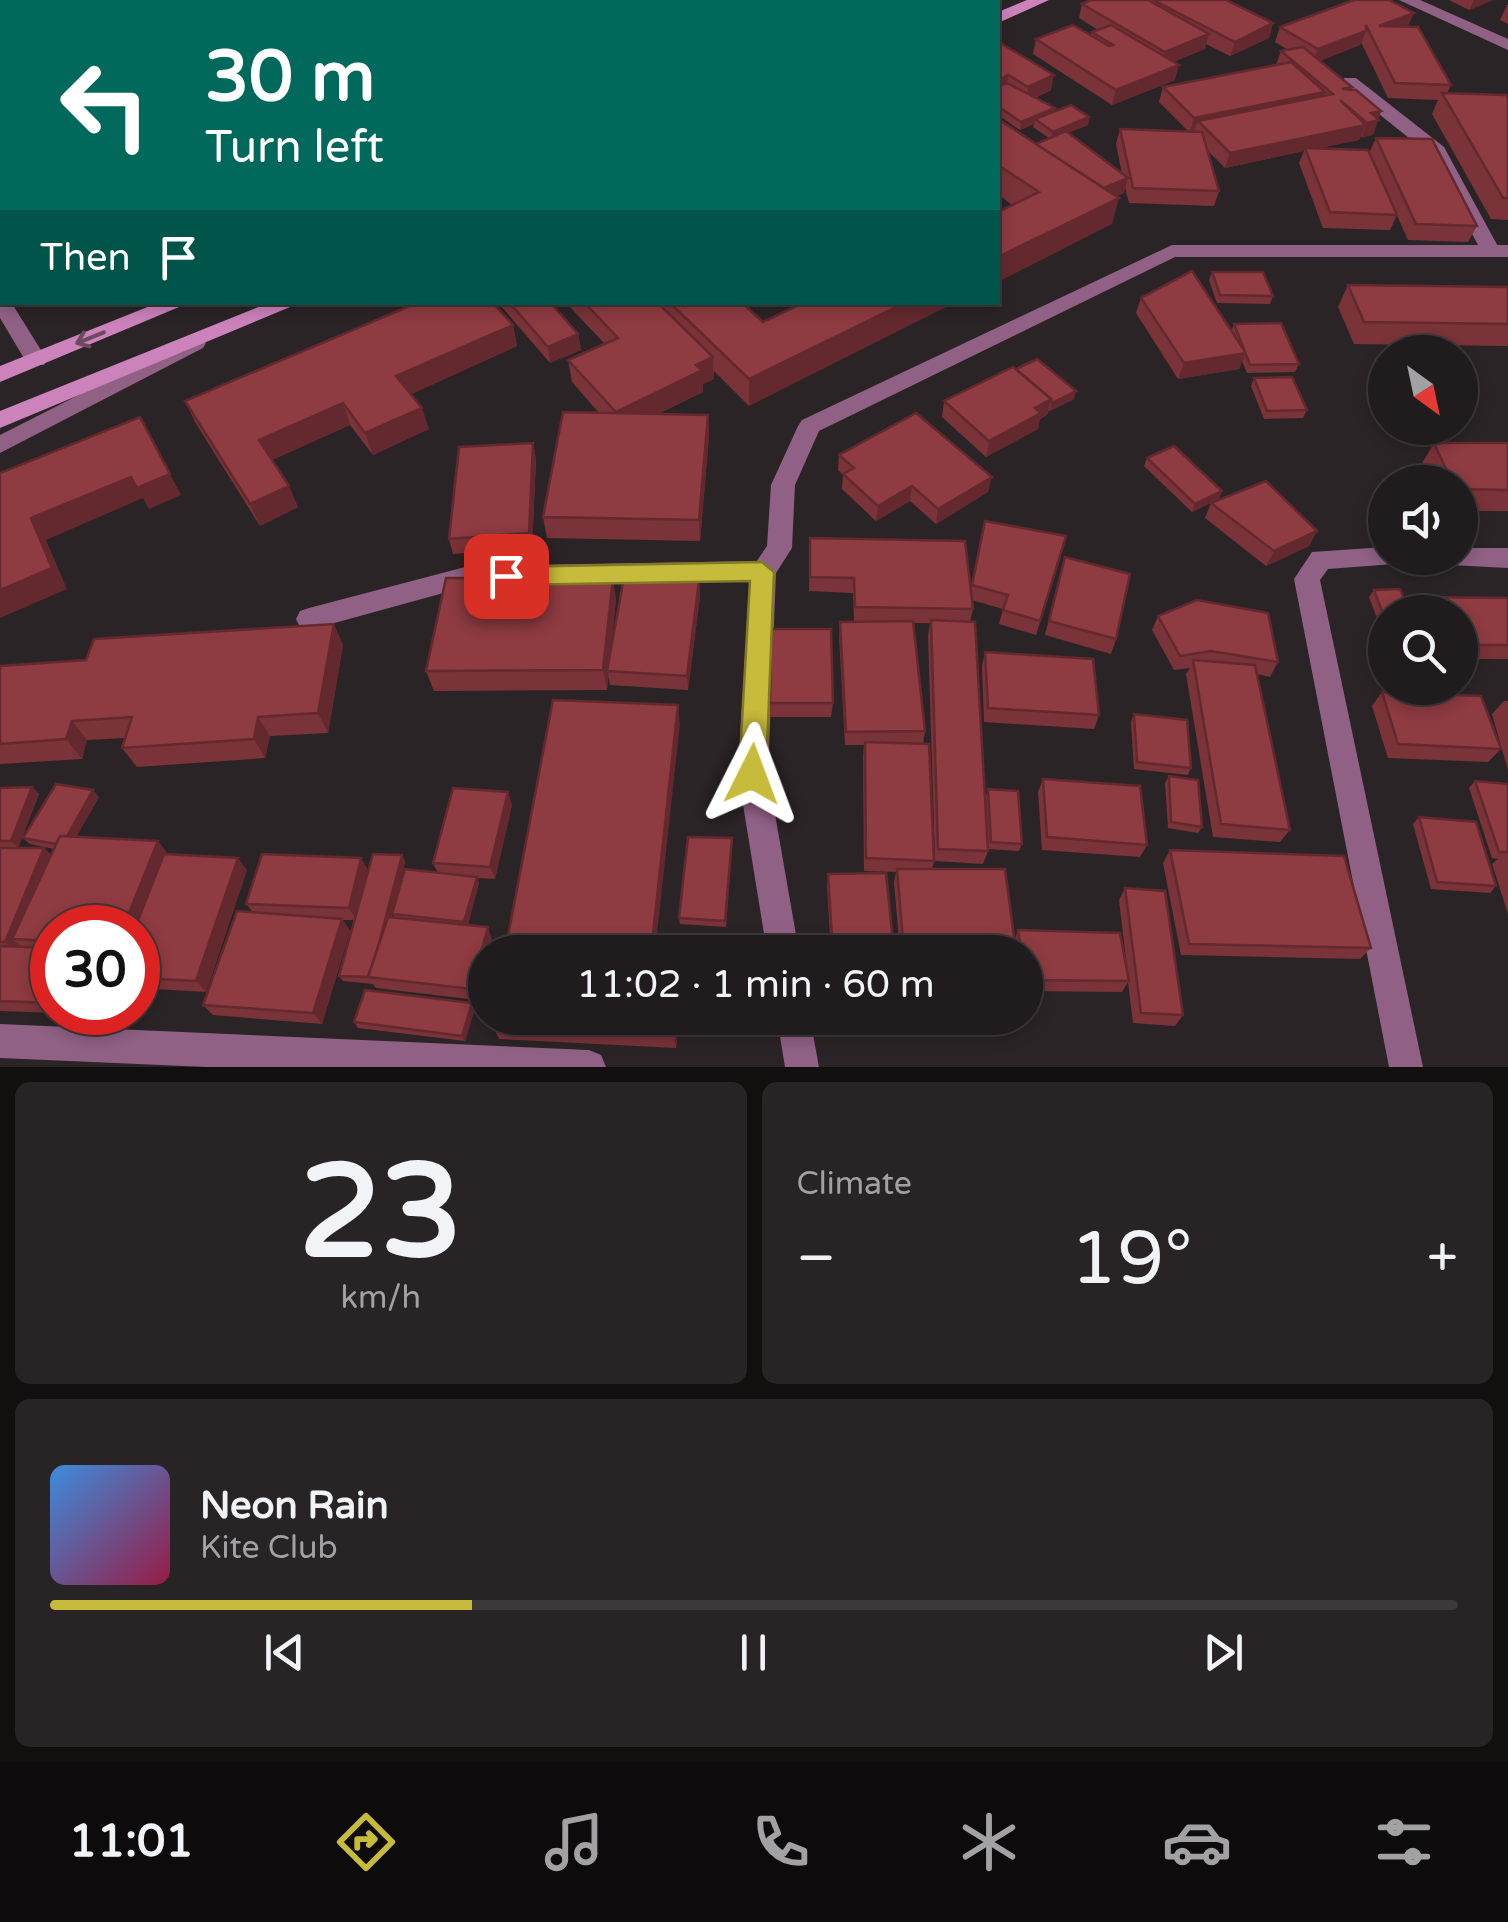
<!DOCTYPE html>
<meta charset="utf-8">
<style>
:root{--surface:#201b1c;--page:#282425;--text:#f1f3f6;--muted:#a2a1a3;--line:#3d393b;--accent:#c7bb3b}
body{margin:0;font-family:"Varela Round",sans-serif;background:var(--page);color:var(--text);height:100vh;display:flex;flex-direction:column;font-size:38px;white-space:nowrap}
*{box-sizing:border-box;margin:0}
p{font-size:32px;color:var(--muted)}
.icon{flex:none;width:55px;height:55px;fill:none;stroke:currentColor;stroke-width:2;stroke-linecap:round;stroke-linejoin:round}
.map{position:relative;height:1067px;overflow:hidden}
.sheet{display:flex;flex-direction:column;gap:15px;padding:15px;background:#120f0f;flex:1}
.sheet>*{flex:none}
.top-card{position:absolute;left:0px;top:0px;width:1000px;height:305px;box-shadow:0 5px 15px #0003,0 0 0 2px var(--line);background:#00695c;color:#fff;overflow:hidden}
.needle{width:65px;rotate:147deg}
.controls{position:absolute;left:1368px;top:335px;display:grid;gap:20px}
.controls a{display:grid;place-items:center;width:110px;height:110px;border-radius:50%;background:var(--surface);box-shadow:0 5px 15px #0003,0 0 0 2px var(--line);font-size:50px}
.speed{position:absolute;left:30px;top:905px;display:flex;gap:20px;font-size:50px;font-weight:700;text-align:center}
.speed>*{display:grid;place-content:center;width:130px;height:130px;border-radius:50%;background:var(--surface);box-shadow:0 5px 15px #0003,0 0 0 2px var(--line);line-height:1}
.speed .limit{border:15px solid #d22;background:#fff;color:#111}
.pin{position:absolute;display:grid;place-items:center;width:85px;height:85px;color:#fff;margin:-42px;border-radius:20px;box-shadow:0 5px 15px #0006}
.me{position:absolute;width:110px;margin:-55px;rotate:3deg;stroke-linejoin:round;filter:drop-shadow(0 0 8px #0008)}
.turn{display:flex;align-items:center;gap:35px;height:210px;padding:0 40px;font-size:45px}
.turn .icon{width:130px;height:130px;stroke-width:2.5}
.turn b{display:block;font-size:70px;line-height:85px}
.then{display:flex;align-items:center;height:95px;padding:0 40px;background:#0003;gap:20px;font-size:38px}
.big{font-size:75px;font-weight:600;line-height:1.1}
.sheet .widget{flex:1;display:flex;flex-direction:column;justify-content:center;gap:15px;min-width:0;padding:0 35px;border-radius:15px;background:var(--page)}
.sheet .dial{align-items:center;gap:0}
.dial b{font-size:130px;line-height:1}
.song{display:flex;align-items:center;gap:30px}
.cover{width:120px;height:120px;border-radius:15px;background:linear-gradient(135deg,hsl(210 70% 55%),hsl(340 70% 35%))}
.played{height:10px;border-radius:5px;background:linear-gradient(90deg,var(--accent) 30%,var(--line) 30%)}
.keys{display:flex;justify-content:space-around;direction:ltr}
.heat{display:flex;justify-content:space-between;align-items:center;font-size:55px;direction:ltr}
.sheet .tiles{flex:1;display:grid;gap:15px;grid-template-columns:1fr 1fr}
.widget:last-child{grid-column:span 2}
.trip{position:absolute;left:468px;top:935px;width:575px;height:100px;border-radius:50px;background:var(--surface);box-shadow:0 5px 15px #0003,0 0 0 2px var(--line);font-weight:600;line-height:100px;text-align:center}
.menu{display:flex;height:160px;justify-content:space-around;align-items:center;background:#0d0b0b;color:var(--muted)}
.menu .icon{width:70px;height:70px}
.menu .active{color:var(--accent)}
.menu b{font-size:45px;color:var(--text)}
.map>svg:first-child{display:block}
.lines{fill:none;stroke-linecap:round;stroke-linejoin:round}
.service{fill:#906185;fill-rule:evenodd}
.minor{fill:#906185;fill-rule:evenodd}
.tertiary{fill:#906185;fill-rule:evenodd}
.secondary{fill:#cc82bb;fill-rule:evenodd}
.wall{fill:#7a3338}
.shaded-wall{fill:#63292e}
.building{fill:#8e3b41;stroke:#63292e;stroke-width:2.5}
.oneway{stroke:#6b4a62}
.route{fill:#c7bb3b;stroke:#817a26;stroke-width:2.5}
</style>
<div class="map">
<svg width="1508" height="1067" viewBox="0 0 1508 1067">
<rect width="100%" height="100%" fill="#2b2426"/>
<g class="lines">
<g class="service">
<path d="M490,0H508L509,2H492Z"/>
<path d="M776,0H794L795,2H778Z"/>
<path d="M919,0H938L939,2H921Z"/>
<path d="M1344,78H1356L1444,147L1501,252L1498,256H1484L1429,154L1344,86Z"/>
<path d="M0,294L2,302H11L44,355L47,360L44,365H28L0,318Z"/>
<path d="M763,561L772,564L776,571L772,578L763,581L469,586L309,630L300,627L296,619L300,611L309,608L469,566Z"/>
</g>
<g class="minor">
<path d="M1399,0H1420L1508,39V50Z"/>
<path d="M1172,245H1508V257H1175L819,431L795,485L792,548L776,573L768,774L799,952H767L738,774L750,571L767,546L771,485L798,426L802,420Z"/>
<path d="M1385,547V558H1397L1394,564L1328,569L1320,580L1423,1067H1389L1294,579L1312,552Z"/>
<path d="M1460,548H1508V568L1450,565L1447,558H1460Z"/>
<path d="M777,1018H810L819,1067H785Z"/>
<path d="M0,1024L589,1050L601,1055L606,1067H207L0,1058Z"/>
</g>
<path class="tertiary" d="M195,336L206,343L203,348L0,453V435Z"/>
<g class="secondary">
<path d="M1027,0H1049L998,23V12Z"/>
<path d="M160,302H191L0,382V366Z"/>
<path d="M271,302H302L0,428V411Z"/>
</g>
</g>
<g class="wall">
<path d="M639,0H707V2H642Z"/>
<path d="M1091,0H1226L1273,23L1269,38L1230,56L1206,44L1205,49L1173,62L1175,80L1112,105L1033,54L1036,39L1091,35L1092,32L1098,30L1079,18L1082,4Z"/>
<path d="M1449,0H1493L1469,10Z"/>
<path d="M1507,5H1508V24L1500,20Z"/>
<path d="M1280,27H1408L1451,85L1447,93L1508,98V220L1491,219L1432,114L1438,100L1388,98L1361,42L1360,45L1320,61L1352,87L1351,90L1381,111L1373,135L1360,137L1359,140L1318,148L1369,153L1376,138L1477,226L1468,242L1408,240L1372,160L1397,215L1390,230L1323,228L1299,163L1304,151L1225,168L1207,150L1219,191L1214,206L1129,203L1125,187L1124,193L1116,196L1112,224L1012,205L998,194V119L1036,144L1049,138L1033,127L1034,124L1020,130L998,115V46L1051,90L1035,98L1054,112L1089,117L1088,125L1068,133L1122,174L1116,144L1120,129L1188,131L1159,102L1163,87L1276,65L1281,51L1288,50L1275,42Z"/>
<path d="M1212,272L1273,296L1270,304L1217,303L1209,280Z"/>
<path d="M1348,285L1508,287V346L1354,344L1338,307Z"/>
<path d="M1141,298L1231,332L1234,324L1299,364L1295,372L1247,373L1242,361L1239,369L1178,379L1136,313Z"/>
<path d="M501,302H550L578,334L581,350L550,363L501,306Z"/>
<path d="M565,302H741L763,322L749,406L714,371V379L703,384V392L658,414L708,415L709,436L700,541L547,538L543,517L599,413L572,382L568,360L605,344Z"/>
<path d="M513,325L517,346L411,394L429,429L373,455L350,425L272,460L298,507L260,526L195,422L185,401Z"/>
<path d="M1016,369L1074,399L1050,411L1049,410L1047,415L1040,419L1038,429L986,457L942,417L944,401Z"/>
<path d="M1254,378L1307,410L1303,418L1264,419L1251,386Z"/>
<path d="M533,443L536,459L532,548L453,554L449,539Z"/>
<path d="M1434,443H1508V511H1460V482H1429L1421,465Z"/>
<path d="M839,455L988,492L936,524L910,501L876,521L842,489L843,475L838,470Z"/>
<path d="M1147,458L1219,499L1192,512L1144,466Z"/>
<path d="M1211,503L1317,531L1309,546L1266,566L1205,518Z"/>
<path d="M985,521L1066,536L1036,635L999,624L1003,609L972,600L973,609L970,622L988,851L983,864L935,861L928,635L930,623H913L925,731L923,744L934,861L932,869L1015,939L1018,930L1128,976L1119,900L1125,888L1183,1015L1175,1026L1133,1023L1128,982L1122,992L1025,991V952H900L894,882L896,872L864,871L863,756L864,745H845L839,636L840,622L854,621L853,593L809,591L810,538L971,592Z"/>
<path d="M1065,557L1116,639L1111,654L1045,635Z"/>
<path d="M699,581L700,596L688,690L610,685L608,676L607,690L434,691L426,671L616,599L610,656Z"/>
<path d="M1374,590L1385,612V639L1369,597Z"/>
<path d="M1423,597L1508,598V659H1460V612H1413Z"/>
<path d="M1158,616L1278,662L1270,677L1257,674L1290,830L1280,842L1213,837L1186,674L1190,668L1174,670L1152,630Z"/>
<path d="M771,629L833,703L831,717H770Z"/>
<path d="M343,645L328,733L270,736L265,758L137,767L122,748L125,738L87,740L82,759L0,764V666Z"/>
<path d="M985,652L1099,715L1094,729L984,722L982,666Z"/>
<path d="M1382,692L1501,749L1488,762L1388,758L1372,706Z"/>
<path d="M1504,701H1508V770L1492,714Z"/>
<path d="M1134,714L1191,768L1188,775L1134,769L1131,722Z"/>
<path d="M1169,776L1202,827L1198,833L1168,828L1165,783Z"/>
<path d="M1043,779L1147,845L1140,857L1042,850L1038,792Z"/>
<path d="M1475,781L1508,784V914L1492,864L1498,859L1492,858L1469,788Z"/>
<path d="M32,787L39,794L18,848L51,854L54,849L30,844L23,838L99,797L76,837L247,870L206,992L138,988V928H52V1012H114L113,1015L0,1011V788Z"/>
<path d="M988,789L1022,844L1019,851L988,849L986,796Z"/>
<path d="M512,805L495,879L477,878L479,883L468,925L492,939L477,1000L376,988L373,984L343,981L339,976L354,920H343L350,931L322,1024L213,1015L203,1005L253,912L246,904L368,870L402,855L405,862L391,917H394L392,914L438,873L433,863Z"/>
<path d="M1419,817L1496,886L1490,893L1431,889L1413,824Z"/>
<path d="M732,845L726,927L680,924L679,918Z"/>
<path d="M1170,850L1371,948L1360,959L1181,955L1163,863Z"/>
<path d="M828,874L894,952H831L827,886Z"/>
<path d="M472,1003L475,1008L465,1041L358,1028L354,1022Z"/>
<path d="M493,1018H679L676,1048L499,1039L492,1024Z"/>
</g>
<g class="shaded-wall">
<path d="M696,0H707V2H688Z"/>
<path d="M1474,0H1493L1469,10Z"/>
<path d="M1414,13L1407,28L1379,26Z"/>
<path d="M1273,23L1269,38L1230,56L1235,42Z"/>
<path d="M1366,31L1360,45L1312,64L1318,49Z"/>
<path d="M1209,34L1205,49L1161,67L1165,52Z"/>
<path d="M1179,65L1175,80L1112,105L1116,90Z"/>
<path d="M1008,75L1006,90L998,95V81Z"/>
<path d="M1054,75L1051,90L1025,102L1028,87Z"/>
<path d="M1325,92L1320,107L1198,121L1194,132L1190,133L1194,118Z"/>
<path d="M1055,108L1053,116L1035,119L1034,124L1020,130L1021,122Z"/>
<path d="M1381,111L1373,135L1361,138L1371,113Z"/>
<path d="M1089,117L1088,125L1051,139L1053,132Z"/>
<path d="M1366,125L1359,140L1306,151L1305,148L1304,151L1225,168L1230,153Z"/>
<path d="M1128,178L1124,193L1094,206L1097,191Z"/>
<path d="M1119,198L1112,224L998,282V257Z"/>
<path d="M906,302H956L749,406V379Z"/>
<path d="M513,325L517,346L403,398L396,376Z"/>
<path d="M578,334L581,350L550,363L548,347Z"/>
<path d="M1246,353L1239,369L1178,379L1184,363Z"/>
<path d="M713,357L714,379L703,384V392L618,433L616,412L696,365Z"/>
<path d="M1076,391L1074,399L1050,411L1052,403Z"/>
<path d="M1051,399L1047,415L1040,419L1038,429L986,457L989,441L1035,408Z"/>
<path d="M343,403L350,425L269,461L259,440Z"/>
<path d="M422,408L429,429L373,455L365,433Z"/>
<path d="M708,415L709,436L700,541L699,520Z"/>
<path d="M140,417L181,495L149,509L143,498L46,540L67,589L0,618V590L31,518L131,477Z"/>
<path d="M533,443L536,459L532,548L529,533Z"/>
<path d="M992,477L988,492L936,524L938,509Z"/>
<path d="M289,486L298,507L260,526L250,504Z"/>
<path d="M912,486L910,501L876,521L878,506Z"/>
<path d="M1222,491L1219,499L1192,512L1195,504Z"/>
<path d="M1317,531L1309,546L1266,566L1274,551Z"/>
<path d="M613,578L616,599L607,690L603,670Z"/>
<path d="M699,581L700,596L688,690L687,676Z"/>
<path d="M334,624L343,645L328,733L318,713Z"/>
<path d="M678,705L680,724L655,952H651Z"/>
<path d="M258,717L270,736L265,758L254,739Z"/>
<path d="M72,721L87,740L82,759L66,739Z"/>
<path d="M32,787L39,794L18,848L11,841Z"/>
<path d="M93,790L99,797L68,851L62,845Z"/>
<path d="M508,792L512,805L495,879L490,867Z"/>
<path d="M158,841L168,854L138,928H123Z"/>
<path d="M44,848L57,860L12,939L22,947L19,954L5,942Z"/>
<path d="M402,855L405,862L375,978L370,977Z"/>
<path d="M238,858L247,870L206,992L196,981Z"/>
<path d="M361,858L368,870L356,920L349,908Z"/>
<path d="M477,877L479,883L467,928L464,922Z"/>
<path d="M342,919L350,931L322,1024L313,1013Z"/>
<path d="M488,927L492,939L489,952H485V968L477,1000L471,989Z"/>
<path d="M472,1003L475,1008L465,1041L462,1036Z"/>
<path d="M675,1018H679L676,1048L674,1034Z"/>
</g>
<g class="building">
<path d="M158,0H190L192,2H149Z"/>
<path d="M557,0H628L619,2H560Z"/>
<path d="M657,0H696L688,2H660Z"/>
<path d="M1091,0H1148L1209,34L1165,52L1082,4Z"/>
<path d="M1153,0H1226L1273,23L1235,42Z"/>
<path d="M1354,0H1389L1414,13L1379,26L1418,27L1451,85L1395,83L1366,25V31L1318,49L1280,27Z"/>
<path d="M1073,25L1109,46L1113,45L1092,32L1111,25L1179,65L1116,90L1036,39Z"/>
<path d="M2,36V70L0,67V37Z"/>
<path d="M1002,44L1054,75L1028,87L1008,75L998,81V46Z"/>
<path d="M1303,47L1352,87L1342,89L1356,90L1381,111L1371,113L1379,120L1367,123L1340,100L1366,125L1230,153L1198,121L1333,94L1281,51Z"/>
<path d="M1291,62L1325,92L1194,118L1163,87Z"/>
<path d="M1007,83L1055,108L1021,122L998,106V87Z"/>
<path d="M1442,93L1506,95L1508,98V198H1503Z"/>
<path d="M1071,105L1089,117L1053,132L1035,119Z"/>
<path d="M998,119L1119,198L998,257V212L1039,192L998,165Z"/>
<path d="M1120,129L1202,132L1219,191L1133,188Z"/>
<path d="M1066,131L1128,178L1104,188L1036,144Z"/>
<path d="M1376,138L1432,139L1477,226L1416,224Z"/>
<path d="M1305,148L1368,150L1397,215L1330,212Z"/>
<path d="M1192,271L1246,353L1184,363L1141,298Z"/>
<path d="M1212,272H1263L1273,296L1220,295Z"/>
<path d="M1348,285L1508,287V324L1364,322Z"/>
<path d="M419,302H492L513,325L396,376L422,408L365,433L343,403L259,440L289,486L250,504L185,401Z"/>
<path d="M509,302H550L578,334L548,347Z"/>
<path d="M584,302H657L713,357L696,365L702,370L616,412L568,360L618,338Z"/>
<path d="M669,302H741L763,322L805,302H906L749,379Z"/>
<path d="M1281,323L1299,364L1250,365L1234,324Z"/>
<path d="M1037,359L1076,391L1052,403L1051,399L1016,369Z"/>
<path d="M1013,367L1051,399L1035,408L1041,413L989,441L944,401Z"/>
<path d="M1292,377L1307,410L1267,411L1254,378Z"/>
<path d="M563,412L708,415L699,520L543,517Z"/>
<path d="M916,413L992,477L938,509L912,486L878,506L843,474L854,468L839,455Z"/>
<path d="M140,417L170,474L137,488L131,477L31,518L52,568L0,590V473Z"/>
<path d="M533,443L529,533L449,539L459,447Z"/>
<path d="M1434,443H1508V490L1460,489V482H1452Z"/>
<path d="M1174,446L1222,491L1195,504L1147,458Z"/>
<path d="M1266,481L1317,531L1274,551L1211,503Z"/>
<path d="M985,521L1066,536L1040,621L1003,610L1008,595L972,585Z"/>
<path d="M810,538L965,541L973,609L855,607L854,578L810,577Z"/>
<path d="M1065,557L1130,574L1116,639L1049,621Z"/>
<path d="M624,577L699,581L687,676L607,671Z"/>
<path d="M446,578H613L603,670L426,671Z"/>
<path d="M1400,589L1410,612H1385V619L1374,590Z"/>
<path d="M1423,597L1508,598V645H1460V612H1429Z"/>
<path d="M1197,600L1268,613L1278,662L1211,651L1180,656L1158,616Z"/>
<path d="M931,620L975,622L988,851L938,849Z"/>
<path d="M913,621L925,731L846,732L840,622Z"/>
<path d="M334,624L318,713L258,717L254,739L122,748L132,717L72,721L66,739L0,744V666L86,660L94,639Z"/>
<path d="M771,629H831L833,703H770Z"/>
<path d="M985,652L1093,659L1099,715L988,708Z"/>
<path d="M1193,660L1255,665L1290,830L1221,824Z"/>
<path d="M1382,692L1481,696L1501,749L1398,744Z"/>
<path d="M553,700L678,705L651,952H505Z"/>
<path d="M1134,714L1187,720L1191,768L1137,762Z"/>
<path d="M865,742L929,744L934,861L866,858Z"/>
<path d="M1169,776L1198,780L1202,827L1171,822Z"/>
<path d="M1043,779L1140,786L1147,845L1047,837Z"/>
<path d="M1475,781L1508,784V852H1499Z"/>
<path d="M56,784L93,790L67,836H60L56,844L23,838Z"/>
<path d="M32,787L11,841H0V788Z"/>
<path d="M453,788L508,792L490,867L433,863Z"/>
<path d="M988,789L1018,791L1022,844L991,842Z"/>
<path d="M1419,817L1476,822L1496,886L1437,882Z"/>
<path d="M60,836L158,841L123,928H52V941L12,939Z"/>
<path d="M688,837L732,838L725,921L679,918Z"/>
<path d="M0,848H44L5,942H0Z"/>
<path d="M1170,850L1344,856L1371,948L1189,944Z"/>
<path d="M164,854L238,858L196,981L138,978V928H135Z"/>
<path d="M262,854L361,858L349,908L246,904Z"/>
<path d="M373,854L402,855L377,951L368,977H370L339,976Z"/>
<path d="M405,869L477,877L464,922L392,914Z"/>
<path d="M897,869H1005L1016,952H904Z"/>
<path d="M886,873L894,952H833L828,874Z"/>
<path d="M1125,888L1165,891L1183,1015L1141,1013Z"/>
<path d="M237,911L342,919L313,1013L203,1005Z"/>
<path d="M388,917L488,927L471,989L368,977Z"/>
<path d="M1018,930L1120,933L1129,981L1025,980V952H1021Z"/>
<path d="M0,946L52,948V1003L0,1001Z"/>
<path d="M365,990L472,1003L462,1036L354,1022Z"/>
<path d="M493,1018H675L674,1034L492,1024Z"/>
</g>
<defs><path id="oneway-shaft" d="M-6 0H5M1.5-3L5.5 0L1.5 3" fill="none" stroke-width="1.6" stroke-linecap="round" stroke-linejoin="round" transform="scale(2.5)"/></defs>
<use class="oneway" href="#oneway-shaft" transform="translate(90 338) rotate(158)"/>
<path class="route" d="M762,562L774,572L766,774L762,783L752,786L743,783L739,774L750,581L506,585L494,576L506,567Z"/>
</svg>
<div class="controls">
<a><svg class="needle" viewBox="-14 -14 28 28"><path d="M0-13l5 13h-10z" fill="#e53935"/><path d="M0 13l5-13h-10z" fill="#a2a1a3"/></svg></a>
<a><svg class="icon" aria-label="sound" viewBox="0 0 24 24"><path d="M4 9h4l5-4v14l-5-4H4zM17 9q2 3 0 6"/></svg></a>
<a><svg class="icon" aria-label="search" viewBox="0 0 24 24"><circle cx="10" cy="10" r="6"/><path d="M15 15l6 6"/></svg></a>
</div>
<div class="speed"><div class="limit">30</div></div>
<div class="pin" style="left:506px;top:576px;background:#d93025"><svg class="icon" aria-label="arrive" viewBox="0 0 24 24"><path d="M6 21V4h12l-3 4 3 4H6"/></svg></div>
<svg class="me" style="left:752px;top:774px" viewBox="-20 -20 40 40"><path d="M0-17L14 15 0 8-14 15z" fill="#c7bb3b" stroke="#fff" stroke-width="4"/></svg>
<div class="trip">11:02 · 1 min · 60 m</div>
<div class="top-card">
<div class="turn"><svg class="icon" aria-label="left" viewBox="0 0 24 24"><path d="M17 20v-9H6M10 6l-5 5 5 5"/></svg><div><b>30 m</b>Turn left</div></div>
<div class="then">Then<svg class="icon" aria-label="arrive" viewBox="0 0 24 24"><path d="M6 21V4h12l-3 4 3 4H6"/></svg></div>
</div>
</div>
<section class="sheet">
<div class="tiles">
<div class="widget dial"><b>23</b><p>km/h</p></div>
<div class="widget"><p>Climate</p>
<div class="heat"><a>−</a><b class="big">19°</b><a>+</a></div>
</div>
<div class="widget">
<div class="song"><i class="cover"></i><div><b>Neon Rain</b><p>Kite Club</p></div></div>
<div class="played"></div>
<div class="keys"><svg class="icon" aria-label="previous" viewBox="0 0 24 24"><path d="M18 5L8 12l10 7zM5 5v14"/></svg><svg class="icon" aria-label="pause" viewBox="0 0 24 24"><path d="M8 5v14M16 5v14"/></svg><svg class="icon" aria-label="next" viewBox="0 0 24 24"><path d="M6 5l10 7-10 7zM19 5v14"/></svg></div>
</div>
</div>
</section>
<nav class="menu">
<b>11:01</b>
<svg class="icon active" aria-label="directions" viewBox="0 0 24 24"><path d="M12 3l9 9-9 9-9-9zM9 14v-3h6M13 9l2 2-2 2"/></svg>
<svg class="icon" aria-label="music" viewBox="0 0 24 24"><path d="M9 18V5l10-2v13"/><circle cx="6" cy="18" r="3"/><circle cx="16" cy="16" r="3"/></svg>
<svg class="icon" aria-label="phone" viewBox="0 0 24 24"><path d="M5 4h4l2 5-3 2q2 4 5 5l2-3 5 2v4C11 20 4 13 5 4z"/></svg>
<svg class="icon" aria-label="climate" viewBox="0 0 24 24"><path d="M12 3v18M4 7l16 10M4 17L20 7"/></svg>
<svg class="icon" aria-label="car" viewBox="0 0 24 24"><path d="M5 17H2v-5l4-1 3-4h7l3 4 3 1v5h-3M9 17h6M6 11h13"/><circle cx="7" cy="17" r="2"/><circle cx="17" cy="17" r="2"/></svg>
<svg class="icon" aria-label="filters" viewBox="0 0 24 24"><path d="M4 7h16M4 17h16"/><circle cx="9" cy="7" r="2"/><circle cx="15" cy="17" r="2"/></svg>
</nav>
